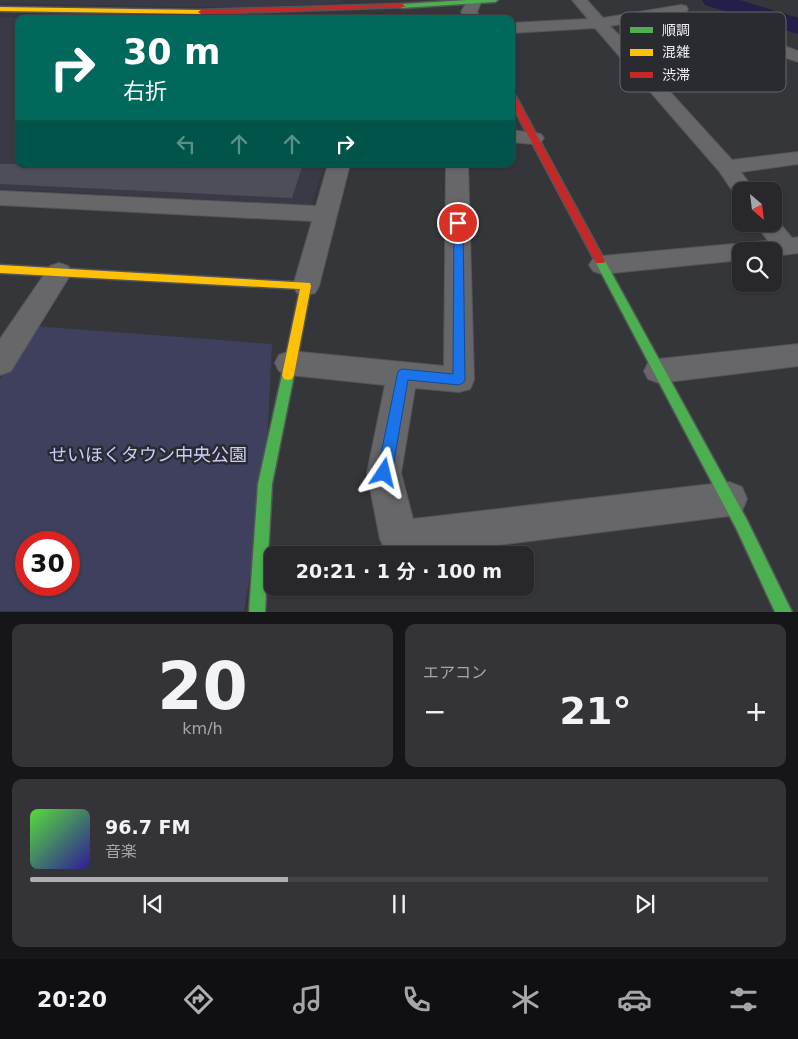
<!DOCTYPE html>
<html lang="ja">
<meta charset="utf-8">
<style>
:root{--surface:#28282c;--page:#343438;--text:#f1f3f6;--muted:#a5a6a9;--line:#444448;--accent:#afafb3}
body{margin:0;font-family:"DejaVu Sans","Noto Sans JP",sans-serif;background:var(--page);color:var(--text);height:100vh;display:flex;flex-direction:column;font-size:19px;white-space:nowrap}
*{box-sizing:border-box;margin:0}
p{font-size:16px;color:var(--muted)}
.icon{flex:none;width:28px;height:28px;fill:none;stroke:currentColor;stroke-width:2;stroke-linecap:round;stroke-linejoin:round}
.map{position:relative;height:612px;overflow:hidden}
.details{display:flex;flex-direction:column;gap:12px;padding:12px;background:#161618;flex:1}
.details>*{flex:none}
.guide{position:absolute;left:15px;top:15px;width:500px;height:152px;border-radius:10px;box-shadow:0 1px 4px #0004,0 0 0 1px var(--line);background:#00695c;color:#fff;overflow:hidden}
.needle{width:32px;rotate:152deg}
.tools{position:absolute;left:732px;top:182px;display:grid;gap:10px}
.tools a{display:grid;place-items:center;width:50px;height:50px;border-radius:10px;background:var(--surface);box-shadow:0 1px 4px #0004,0 0 0 1px var(--line);font-size:25px}
.speed{position:absolute;left:15px;top:531px;display:flex;gap:10px;font-size:25px;font-weight:700;text-align:center}
.speed>*{display:grid;place-content:center;width:65px;height:65px;border-radius:50%;background:var(--surface);box-shadow:0 1px 4px #0004,0 0 0 1px var(--line);line-height:1}
.speed .limit{border:8px solid #d22;background:#fff;color:#111}
.pin{position:absolute;display:grid;place-items:center;width:42px;height:42px;color:#fff;margin:-21px;border:2px solid #fff;border-radius:50%;box-shadow:0 1px 5px #0007}
.me{position:absolute;width:55px;margin:-28px;rotate:10deg;stroke-linejoin:round;filter:drop-shadow(0 0 4px #0008)}
.turn{display:flex;align-items:center;gap:18px;height:105px;padding:0 25px;font-size:22px}
.turn .icon{width:65px;height:65px;stroke-width:2.5}
.turn b{display:block;font-size:35px;line-height:42px}
.lanes{display:flex;align-items:center;height:48px;padding:0 25px;background:#0003;justify-content:center;gap:25px;direction:ltr}
.lanes .off{opacity:.35}
.big{font-size:38px;font-weight:700;line-height:1.1}
.details .tile{flex:1;display:flex;flex-direction:column;justify-content:center;gap:8px;min-width:0;padding:0 18px;border-radius:10px;background:var(--page)}
.details .dial{align-items:center;gap:0}
.dial b{font-size:65px;line-height:1}
.song{display:flex;align-items:center;gap:15px}
.cover{width:60px;height:60px;border-radius:8px;background:linear-gradient(135deg,hsl(110 70% 55%),hsl(250 70% 35%))}
.played{height:5px;border-radius:2px;background:linear-gradient(90deg,var(--accent) 35%,var(--line) 35%)}
.keys{display:flex;justify-content:space-around;direction:ltr}
.heat{display:flex;justify-content:space-between;align-items:center;font-size:28px;direction:ltr}
.details .tiles{flex:1;display:grid;gap:12px;grid-template-columns:1fr 1fr}
.tile:last-child{grid-column:span 2}
.trip{position:absolute;left:264px;top:546px;width:270px;height:50px;border-radius:10px;background:var(--surface);box-shadow:0 1px 4px #0004,0 0 0 1px var(--line);font-weight:700;line-height:50px;text-align:center}
.tabs{display:flex;height:80px;justify-content:space-around;align-items:center;background:#101012;color:var(--muted)}
.tabs .icon{width:35px;height:35px}
.tabs .selected{color:var(--accent)}
.tabs b{font-size:22px;color:var(--text)}
.map>svg:first-child{display:block}
.built{fill:#393a45}
.green{fill:#3f405e;fill-rule:evenodd}
.lines{fill:none;stroke-linecap:round;stroke-linejoin:round}
.river{fill:#221f4a;fill-rule:evenodd}
.building{fill:#4d4e5a}
.street-casing{stroke:#545558;stroke-width:2}
.fast-casing{stroke:#545558;stroke-width:3}
.slow-casing{stroke:#545558;stroke-width:3}
.jam-casing{stroke:#545558;stroke-width:3}
.street{fill:#67676a;fill-rule:evenodd}
.fast{fill:#4caf50;fill-rule:evenodd}
.slow{fill:#ffc107;fill-rule:evenodd}
.jam{fill:#c62828;fill-rule:evenodd}
.route{fill:#1a73e8;stroke:#114b97}
.labels{text-anchor:middle;dominant-baseline:central;stroke-width:5;stroke-linejoin:round;paint-order:stroke}
.near-park-label{font-size:18px;fill:#c9ccfd;stroke:#2a2b30}
.key{fill:#2a2b30;stroke:#65666b;stroke-width:1}
.key-label{font-size:14px;fill:#f0f0f4}
</style>
<div class="map">
<svg width="798" height="612" viewBox="0 0 798 612">
<rect width="100%" height="100%" fill="#35363a"/>
<g class="built">
<path d="M0,0H341L345,3L240,8L0,3Z"/>
<path d="M0,17L93,19H19V164H325L311,205L0,189Z"/>
</g>
<path class="green" d="M33,326L272,344L265,484L244,611H0V379ZM26,542H69V585H26Z"/>
<g class="lines">
<path class="river" d="M702,0H740L798,18V34L705,5Z"/>
</g>
<path class="building" d="M0,164H303L292,198L0,184Z"/>
<g class="lines">
<g class="street-casing">
<g id="street">
<path d="M468,0H482L477,12L481,19H465L461,12Z"/>
<path d="M572,0H587L603,18L681,5L686,6L688,9L686,12L681,13L610,26L624,40L711,20L798,51V62L710,30L631,49L732,160L798,152V164L741,172L755,191H741V197L736,196L719,171L595,28L511,33V23L588,19Z"/>
<path d="M511,130L541,134L544,138L541,142L534,144L511,142Z"/>
<path d="M328,164H350L319,286L315,293L306,295L297,293L293,286L312,221L0,205V191L316,206Z"/>
<path d="M446,164H468L474,380L470,389L459,392L415,388L401,473L413,519L729,482L742,487L747,499L742,511L729,516L417,555H393L386,552L380,539L367,473L385,385L290,375L279,371L275,363L279,355L290,351L444,366Z"/>
<path d="M774,218L776,219L792,238L798,237V253L774,256V251H741V260L602,274L593,271L589,265L593,259L602,256L768,241L756,224H774Z"/>
<path d="M59,263L68,266L72,272L11,371L0,375V339L50,266Z"/>
<path d="M798,344V366L659,383L648,379L644,371L648,363L659,359Z"/>
</g>
</g>
<g class="fast-casing">
<g id="fast">
<path d="M467,0H498L495,2L402,8L399,6L402,4Z"/>
<path d="M600,257L605,261L747,520L792,612H775L737,530L595,261Z"/>
<path d="M288,370L292,371L294,375L272,484L265,612H249L258,484L282,375L284,371Z"/>
</g>
</g>
<g class="slow-casing">
<g id="slow">
<path d="M0,7L201,10L204,12L201,14L0,11Z"/>
<path d="M0,265L310,283L311,286L294,375L292,379L288,380L284,379L282,375L300,289L0,273Z"/>
</g>
</g>
<g class="jam-casing">
<g id="jam">
<path d="M402,4L405,6L404,7L201,14L198,12L201,10Z"/>
<path d="M511,93L515,95L605,261L604,263H596L595,261L511,103Z"/>
</g>
</g>
<use href="#street" class="street"/>
<use href="#fast" class="fast"/>
<use href="#slow" class="slow"/>
<use href="#jam" class="jam"/>
</g>
<path class="route" d="M454,220H458L463,223L465,380L463,383L459,385L408,380L392,473L389,477L384,479L379,477L377,473L398,371L402,369L453,374Z"/>
<g class="labels">
<g class="near-park-label">
<text x="148" y="454">せいほくタウン中央公園</text>
</g>
</g>
<rect x="620" y="12" width="166" height="80" rx="8" class="key"/>
<rect x="630" y="27" width="23" height="6" fill="#4caf50"/>
<rect x="630" y="49" width="23" height="7" fill="#ffc107"/>
<rect x="630" y="72" width="23" height="6" fill="#c62828"/>
<g class="key-label">
<text x="662" y="35">順調</text>
<text x="662" y="57">混雑</text>
<text x="662" y="80">渋滞</text>
</g>
</svg>
<div class="tools">
<a><svg class="needle" viewBox="-14 -14 28 28"><path d="M0-13l5 13h-10z" fill="#e53935"/><path d="M0 13l5-13h-10z" fill="#a5a6a9"/></svg></a>
<a><svg class="icon" aria-label="search" viewBox="0 0 24 24"><circle cx="10" cy="10" r="6"/><path d="M15 15l6 6"/></svg></a>
</div>
<div class="speed"><div class="limit">30</div></div>
<div class="pin" style="left:458px;top:223px;background:#d93025"><svg class="icon" aria-label="arrive" viewBox="0 0 24 24"><path d="M6 21V4h12l-3 4 3 4H6"/></svg></div>
<svg class="me" style="left:384px;top:473px" viewBox="-20 -20 40 40"><path d="M0-17L14 15 0 8-14 15z" fill="#1a73e8" stroke="#fff" stroke-width="4"/></svg>
<div class="trip">20:21 · 1 分 · 100 m</div>
<div class="guide">
<div class="turn"><svg class="icon" aria-label="right" viewBox="0 0 24 24"><path d="M7 20v-9h11M14 6l5 5-5 5"/></svg><div><b>30 m</b>右折</div></div>
<div class="lanes"><svg class="icon off" aria-label="left" viewBox="0 0 24 24"><path d="M17 20v-9H6M10 6l-5 5 5 5"/></svg><svg class="icon off" aria-label="ahead" viewBox="0 0 24 24"><path d="M12 20V5M6 11l6-6 6 6"/></svg><svg class="icon off" aria-label="ahead" viewBox="0 0 24 24"><path d="M12 20V5M6 11l6-6 6 6"/></svg><svg class="icon" aria-label="right" viewBox="0 0 24 24"><path d="M7 20v-9h11M14 6l5 5-5 5"/></svg></div>
</div>
</div>
<section class="details">
<div class="tiles">
<div class="tile dial"><b>20</b><p>km/h</p></div>
<div class="tile"><p>エアコン</p>
<div class="heat"><a>−</a><b class="big">21°</b><a>+</a></div>
</div>
<div class="tile">
<div class="song"><i class="cover"></i><div><b>96.7 FM</b><p>音楽</p></div></div>
<div class="played"></div>
<div class="keys"><svg class="icon" aria-label="previous" viewBox="0 0 24 24"><path d="M18 5L8 12l10 7zM5 5v14"/></svg><svg class="icon" aria-label="pause" viewBox="0 0 24 24"><path d="M8 5v14M16 5v14"/></svg><svg class="icon" aria-label="next" viewBox="0 0 24 24"><path d="M6 5l10 7-10 7zM19 5v14"/></svg></div>
</div>
</div>
</section>
<nav class="tabs">
<b>20:20</b>
<svg class="icon selected" aria-label="directions" viewBox="0 0 24 24"><path d="M12 3l9 9-9 9-9-9zM9 14v-3h6M13 9l2 2-2 2"/></svg>
<svg class="icon" aria-label="music" viewBox="0 0 24 24"><path d="M9 18V5l10-2v13"/><circle cx="6" cy="18" r="3"/><circle cx="16" cy="16" r="3"/></svg>
<svg class="icon" aria-label="phone" viewBox="0 0 24 24"><path d="M5 4h4l2 5-3 2q2 4 5 5l2-3 5 2v4C11 20 4 13 5 4z"/></svg>
<svg class="icon" aria-label="climate" viewBox="0 0 24 24"><path d="M12 3v18M4 7l16 10M4 17L20 7"/></svg>
<svg class="icon" aria-label="car" viewBox="0 0 24 24"><path d="M5 17H2v-5l4-1 3-4h7l3 4 3 1v5h-3M9 17h6M6 11h13"/><circle cx="7" cy="17" r="2"/><circle cx="17" cy="17" r="2"/></svg>
<svg class="icon" aria-label="filters" viewBox="0 0 24 24"><path d="M4 7h16M4 17h16"/><circle cx="9" cy="7" r="2"/><circle cx="15" cy="17" r="2"/></svg>
</nav>
